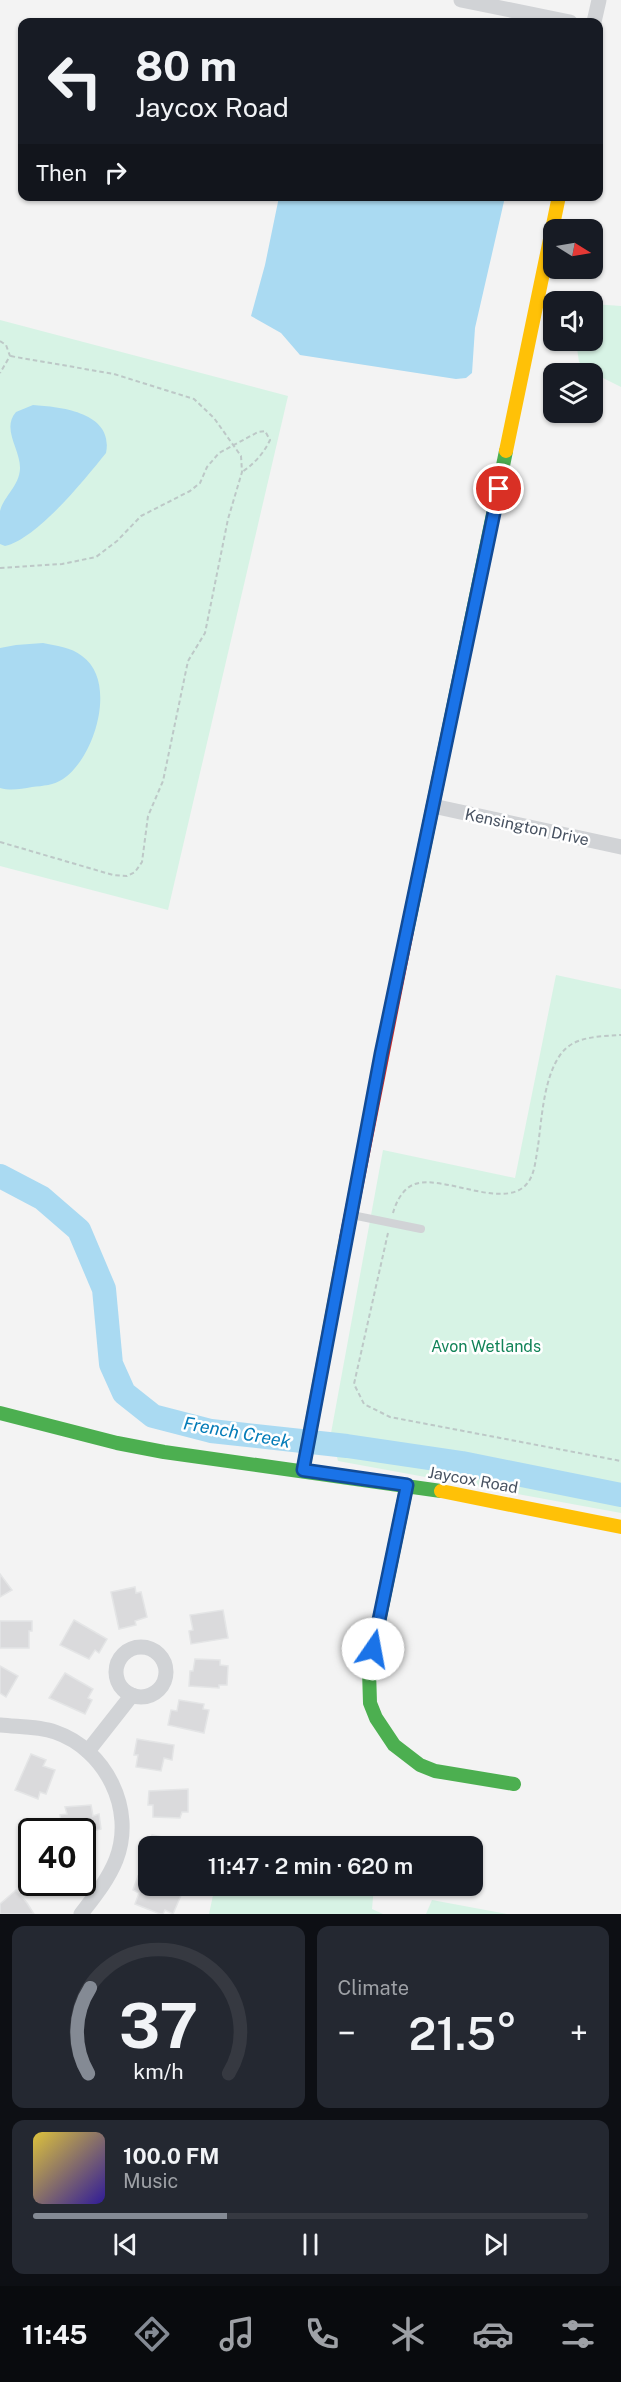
<!DOCTYPE html>
<meta charset="utf-8">
<style>
:root{--surface:#171b24;--page:#242831;--text:#f1f3f6;--muted:#9ea1a6;--line:#363941;--accent:#848a94}
body{margin:0;font-family:"Public Sans",sans-serif;background:var(--page);color:var(--text);height:100vh;display:flex;flex-direction:column;font-size:22px;white-space:nowrap}
*{box-sizing:border-box;margin:0}
p{font-size:20px;color:var(--muted)}
.icon{flex:none;width:33px;height:33px;fill:none;stroke:currentColor;stroke-width:2;stroke-linecap:round;stroke-linejoin:round}
.map{position:relative;height:1914px;overflow:hidden}
.sheet{display:flex;flex-direction:column;gap:12px;padding:12px;background:#0d0f14;flex:1}
.sheet>*{flex:none}
.hud{position:absolute;left:18px;top:18px;width:585px;height:183px;border-radius:12px;box-shadow:0 2px 4px #0004;background:#171b24;color:var(--text);overflow:hidden}
.needle{width:39px;rotate:101deg}
.buttons{position:absolute;left:543px;top:219px;display:grid;gap:12px}
.buttons a{display:grid;place-items:center;width:60px;height:60px;border-radius:12px;background:var(--surface);box-shadow:0 2px 4px #0004;font-size:30px}
.speed{position:absolute;left:18px;top:1818px;display:flex;gap:12px;font-size:30px;font-weight:700;text-align:center}
.speed>*{display:grid;place-content:center;width:78px;height:78px;border-radius:50%;background:var(--surface);box-shadow:0 2px 4px #0004;line-height:1}
.speed .limit{border:3px solid #111;border-radius:9px;background:#fff;color:#111}
.pin{position:absolute;display:grid;place-items:center;width:51px;height:51px;color:#fff;margin:-26px;border:3px solid #fff;border-radius:50%;box-shadow:0 2px 6px #0007}
.me{position:absolute;width:66px;margin:-33px;rotate:12deg;stroke-linejoin:round;filter:drop-shadow(0 0 4px #0008)}
.turn{display:flex;align-items:center;gap:21px;height:126px;padding:0 18px;font-size:27px}
.turn .icon{width:78px;height:78px;stroke-width:2.5}
.turn b{display:block;font-size:42px;line-height:51px}
.then{display:flex;align-items:center;height:57px;padding:0 18px;background:#0003;gap:12px;font-size:22px}
.big{font-size:45px;font-weight:600;line-height:1.1}
.sheet .tile{flex:1;display:flex;flex-direction:column;justify-content:center;gap:9px;min-width:0;padding:0 21px;border-radius:12px;background:var(--page)}
.sheet .dial{align-items:center;gap:0}
.dial svg{height:156px;overflow:visible;fill:none;stroke:var(--line);stroke-width:7;stroke-linecap:round;text-anchor:middle}
.dial text{fill:var(--text);stroke:none}
.song{display:flex;align-items:center;gap:18px}
.cover{width:72px;height:72px;border-radius:9px;background:linear-gradient(135deg,hsl(50 70% 55%),hsl(250 70% 35%))}
.played{height:6px;border-radius:3px;background:linear-gradient(90deg,var(--accent) 35%,var(--line) 35%)}
.keys{display:flex;justify-content:space-around;direction:ltr}
.heat{display:flex;justify-content:space-between;align-items:center;font-size:33px;direction:ltr}
.sheet .tiles{flex:1;display:grid;gap:12px;grid-template-columns:1fr 1fr}
.tile:last-child{grid-column:span 2}
.trip{position:absolute;left:138px;top:1836px;width:345px;height:60px;border-radius:12px;background:var(--surface);box-shadow:0 2px 4px #0004;font-weight:600;line-height:60px;text-align:center}
.tabs{display:flex;height:96px;justify-content:space-around;align-items:center;background:#090b0e;color:var(--muted)}
.tabs .icon{width:42px;height:42px}
.tabs .current{color:var(--accent)}
.tabs b{font-size:27px;color:var(--text)}
.map>svg:first-child{display:block}
.green{fill:#d7f3e5}
.water{fill:#aadaf2}
.lines{fill:none;stroke-linecap:round;stroke-linejoin:round}
.river{stroke:#aadaf2;stroke-width:24}
.building{fill:#dadadc;stroke:#e4e5e6;stroke-width:1.5}
.path{stroke:#bdc8c7;stroke-width:2;stroke-dasharray:4.5 3;stroke-linecap:butt}
.lane{stroke:#d1d3d6;stroke-width:8}
.street{stroke:#d1d3d6;stroke-width:15}
.fast{stroke:#4caf50;stroke-width:14}
.slow{stroke:#ffc107;stroke-width:14}
.jam{stroke:#c62828;stroke-width:14}
.route-casing{stroke:#114b97;stroke-width:15}
.route{stroke:#1a73e8;stroke-width:10}
.labels{text-anchor:middle;dominant-baseline:central;stroke-width:5;stroke-linejoin:round;paint-order:stroke}
.street-label{font-size:16px;fill:#485261;stroke:#fff}
.park-label{font-size:16px;fill:#128358;stroke:#fff}
.water-label{font-size:18px;font-style:italic;fill:#047cb8;stroke:#fff}
</style>
<div class="map">
<svg width="621" height="1914" viewBox="0 0 621 1914">
<rect width="100%" height="100%" fill="#f3f3f3"/>
<g class="green">
<path d="M593,304L621,306V387L595,374L579,362L576,341L592,340Z"/>
<path d="M0,320L288,396L168,910L0,866Z"/>
<path d="M556,975L621,989V1513L338,1461L331,1433L383,1150L515,1178Z"/>
<path d="M215,1886H374L372,1909L383,1914H209Z"/>
<path d="M432,1900L507,1914H426Z"/>
</g>
<g class="water">
<path d="M279,197H505L475,328L472,373L466,378L456,379L300,355L281,333L251,316L265,265Z"/>
<path d="M33,405C63,407 114,413 106,453C85,479 37,539 5,546L0,544C0,534 0,521 0,511C4,496 19,486 20,469C21,450 1,429 16,412Z"/>
<path d="M43,643C56,646 71,647 82,656C118,681 95,758 63,779C54,785 43,786 32,787C21,789 11,791 0,788V648L16,645Z"/>
</g>
<g class="lines">
<path class="river" d="M0,1176L42,1198L79,1230L104,1289L111,1364L124,1393L153,1416L211,1431L347,1446L462,1463L621,1495"/>
</g>
<g class="building">
<path d="M0,1574L12,1590L0,1597Z"/>
<path d="M135,1587L136,1593L141,1592L147,1617L135,1621L136,1625L119,1629L111,1592Z"/>
<path d="M223,1610L228,1638L191,1644L189,1631L193,1630L190,1615Z"/>
<path d="M74,1620L107,1639L99,1653L95,1650L89,1659L60,1645Z"/>
<path d="M0,1621H32V1631H29V1648H0Z"/>
<path d="M195,1659L220,1660V1665L228,1666L227,1685H219V1688L189,1686L190,1671H193Z"/>
<path d="M0,1666L18,1676L6,1697L0,1693Z"/>
<path d="M65,1673L93,1689L88,1698L92,1700L85,1714L49,1698Z"/>
<path d="M179,1700L204,1704L203,1709L209,1710L204,1733L168,1725L171,1710L177,1711Z"/>
<path d="M137,1739L174,1745L172,1760L164,1758L161,1771L136,1767L138,1755H134Z"/>
<path d="M31,1754L46,1760L43,1766L55,1770L46,1794L40,1792L38,1799L15,1790Z"/>
<path d="M188,1789V1812H182L180,1818L153,1817V1805H148L149,1791Z"/>
<path d="M91,1805L93,1816L99,1814L101,1829L82,1834V1832H63L60,1815L67,1814L65,1807Z"/>
<path d="M152,1835L184,1841L183,1846H149Z"/>
<path d="M144,1847L148,1848V1862L141,1861Z"/>
<path d="M138,1876L148,1880V1886H165L182,1893L173,1914L165,1910L163,1914H160L135,1904L139,1893L133,1890Z"/>
<path d="M44,1882H80L79,1888L74,1887L73,1890L53,1886L52,1888L43,1886Z"/>
<path d="M16,1890L27,1903L34,1914H0V1904Z"/>
</g>
<g class="lines">
<g class="path">
<path d="M0,341L6,345L10,356L0,373"/>
<path d="M0,568L62,564L96,557L117,541L141,516L190,491L200,483L207,467L219,453L258,432L265,431L270,440C264,453 254,464 242,472"/>
<path d="M0,842L113,875L127,876L135,872L142,862L148,816L163,781L188,661L205,633L228,519L242,472L241,456L214,418L194,399L114,374L10,356"/>
<path d="M393,1213C396,1202 403,1188 415,1184C445,1174 508,1213 529,1181C535,1172 536,1157 538,1146C542,1118 544,1060 572,1044C586,1036 605,1036 621,1035"/>
<path d="M388,1233L354,1384L364,1404L390,1417L621,1461"/>
</g>
<path class="lane" d="M352,1215L421,1229"/>
<g class="street">
<path d="M461,0L570,22"/>
<path d="M594,22L599,0"/>
<path d="M433,806L621,847"/>
<circle cx="141" cy="1672" r="25"/>
<path d="M0,1725C18,1727 38,1726 55,1732C105,1749 136,1809 116,1860C108,1880 94,1897 81,1914"/>
<path d="M88,1751L132,1695"/>
</g>
<g class="fast">
<path d="M407,931L506,451"/>
<path d="M0,1413L117,1443L164,1452L441,1491"/>
<path d="M407,1485L369,1670L370,1703L376,1718L394,1745L420,1765L435,1771L514,1784"/>
</g>
<g class="slow">
<path d="M506,451L559,196"/>
<path d="M303,1470L346,1239"/>
<path d="M441,1491L621,1527"/>
</g>
<path class="jam" d="M346,1239L407,931"/>
</g>
<g class="lines">
<g class="route-casing">
<path id="route" d="M373,1649L407,1485L303,1470L381,1054L499,489"/>
</g>
<use href="#route" class="route"/>
</g>
<g class="labels">
<g class="street-label">
<text transform="translate(527 827) rotate(12)">Kensington Drive</text>
<text transform="translate(473 1480) rotate(10)">Jaycox Road</text>
</g>
<g class="park-label">
<text x="486" y="1346">Avon Wetlands</text>
</g>
<g class="water-label">
<text transform="translate(237 1432) rotate(10)">French Creek</text>
</g>
</g>
</svg>
<div class="buttons">
<a><svg class="needle" viewBox="-14 -14 28 28"><path d="M0-13l5 13h-10z" fill="#e53935"/><path d="M0 13l5-13h-10z" fill="#9ea1a6"/></svg></a>
<a><svg class="icon" aria-label="sound" viewBox="0 0 24 24"><path d="M4 9h4l5-4v14l-5-4H4zM17 9q2 3 0 6"/></svg></a>
<a><svg class="icon" aria-label="layers" viewBox="0 0 24 24"><path d="M12 4l9 5-9 5-9-5zM3 14l9 5 9-5"/></svg></a>
</div>
<div class="speed"><div class="limit">40</div></div>
<div class="pin" style="left:499px;top:489px;background:#d93025"><svg class="icon" aria-label="arrive" viewBox="0 0 24 24"><path d="M6 21V4h12l-3 4 3 4H6"/></svg></div>
<svg class="me" style="left:373px;top:1649px" viewBox="-20 -20 40 40"><circle r="19" fill="#fff"/><path d="M0-13L10 11 0 6-10 11z" fill="#1a73e8"/></svg>
<div class="trip">11:47 · 2 min · 620 m</div>
<div class="hud">
<div class="turn"><svg class="icon" aria-label="left" viewBox="0 0 24 24"><path d="M17 20v-9H6M10 6l-5 5 5 5"/></svg><div><b>80 m</b>Jaycox Road</div></div>
<div class="then">Then<svg class="icon" aria-label="right" viewBox="0 0 24 24"><path d="M7 20v-9h11M14 6l5 5-5 5"/></svg></div>
</div>
</div>
<section class="sheet">
<div class="tiles">
<div class="tile dial"><svg viewBox="0 0 100 80">
<path d="M14 69A42 42 0 1 1 86 69"/>
<path d="M14 69A42 42 0 0 1 15 25" stroke="#848a94"/>
<text x="50" y="56" font-size="32" font-weight="700">37</text>
<text x="50" y="72" font-size="11">km/h</text>
</svg></div>
<div class="tile"><p>Climate</p>
<div class="heat"><a>−</a><b class="big">21.5°</b><a>+</a></div>
</div>
<div class="tile">
<div class="song"><i class="cover"></i><div><b>100.0 FM</b><p>Music</p></div></div>
<div class="played"></div>
<div class="keys"><svg class="icon" aria-label="previous" viewBox="0 0 24 24"><path d="M18 5L8 12l10 7zM5 5v14"/></svg><svg class="icon" aria-label="pause" viewBox="0 0 24 24"><path d="M8 5v14M16 5v14"/></svg><svg class="icon" aria-label="next" viewBox="0 0 24 24"><path d="M6 5l10 7-10 7zM19 5v14"/></svg></div>
</div>
</div>
</section>
<nav class="tabs">
<b>11:45</b>
<svg class="icon current" aria-label="directions" viewBox="0 0 24 24"><path d="M12 3l9 9-9 9-9-9zM9 14v-3h6M13 9l2 2-2 2"/></svg>
<svg class="icon" aria-label="music" viewBox="0 0 24 24"><path d="M9 18V5l10-2v13"/><circle cx="6" cy="18" r="3"/><circle cx="16" cy="16" r="3"/></svg>
<svg class="icon" aria-label="phone" viewBox="0 0 24 24"><path d="M5 4h4l2 5-3 2q2 4 5 5l2-3 5 2v4C11 20 4 13 5 4z"/></svg>
<svg class="icon" aria-label="climate" viewBox="0 0 24 24"><path d="M12 3v18M4 7l16 10M4 17L20 7"/></svg>
<svg class="icon" aria-label="car" viewBox="0 0 24 24"><path d="M5 17H2v-5l4-1 3-4h7l3 4 3 1v5h-3M9 17h6M6 11h13"/><circle cx="7" cy="17" r="2"/><circle cx="17" cy="17" r="2"/></svg>
<svg class="icon" aria-label="filters" viewBox="0 0 24 24"><path d="M4 7h16M4 17h16"/><circle cx="9" cy="7" r="2"/><circle cx="15" cy="17" r="2"/></svg>
</nav>
